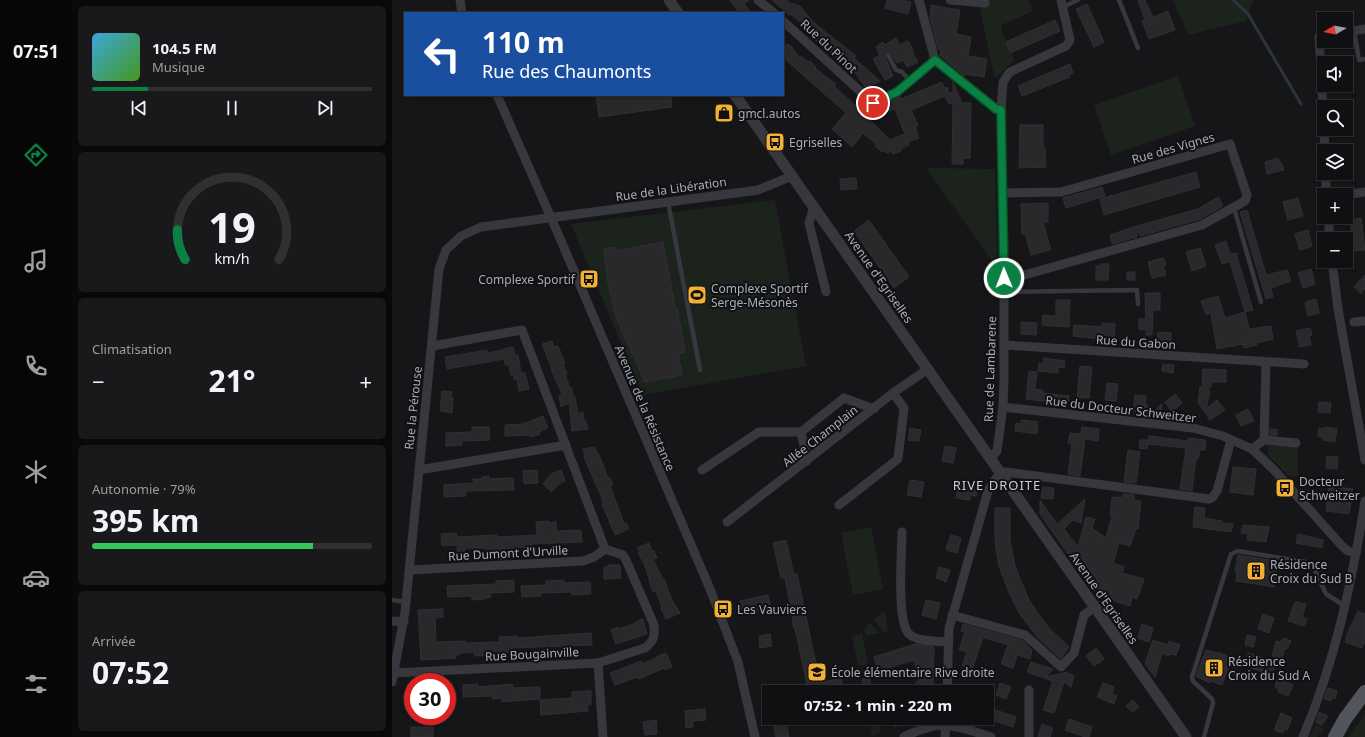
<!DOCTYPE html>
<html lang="fr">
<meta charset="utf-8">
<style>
:root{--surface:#101012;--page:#19191b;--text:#f1f3f6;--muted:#9c9d9f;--line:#303032;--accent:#0b8043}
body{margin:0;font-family:"Noto Sans",sans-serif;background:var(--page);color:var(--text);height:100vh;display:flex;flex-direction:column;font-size:15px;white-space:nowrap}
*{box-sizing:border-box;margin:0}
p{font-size:13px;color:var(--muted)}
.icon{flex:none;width:22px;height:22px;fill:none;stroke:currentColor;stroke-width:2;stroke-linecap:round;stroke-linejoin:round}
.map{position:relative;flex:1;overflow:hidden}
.drawer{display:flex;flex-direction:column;gap:6px;padding:6px;background:#09090a;width:320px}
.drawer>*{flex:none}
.banner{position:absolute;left:12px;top:12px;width:380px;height:84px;border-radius:0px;box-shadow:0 2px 6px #0003,0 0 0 1px var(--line);background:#1a4fa0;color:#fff;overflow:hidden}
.needle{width:26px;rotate:260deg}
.controls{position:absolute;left:925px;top:12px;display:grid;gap:8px}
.controls a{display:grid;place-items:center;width:36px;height:36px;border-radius:0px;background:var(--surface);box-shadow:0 2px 6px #0003,0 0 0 1px var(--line);font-size:20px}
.speed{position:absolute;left:12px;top:673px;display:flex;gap:8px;font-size:20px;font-weight:700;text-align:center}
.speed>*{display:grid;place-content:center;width:52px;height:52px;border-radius:50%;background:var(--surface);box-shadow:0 2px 6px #0003,0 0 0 1px var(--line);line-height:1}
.speed .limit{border:6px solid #d22;background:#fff;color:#111}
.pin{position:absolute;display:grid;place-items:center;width:34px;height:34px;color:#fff;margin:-17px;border:2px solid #fff;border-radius:50%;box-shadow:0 1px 4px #0007}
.me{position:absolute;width:44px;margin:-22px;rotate:359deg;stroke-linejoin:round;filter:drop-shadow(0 0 3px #0008)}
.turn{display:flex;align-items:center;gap:14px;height:84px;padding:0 12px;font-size:18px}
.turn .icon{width:52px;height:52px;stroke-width:2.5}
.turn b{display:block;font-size:28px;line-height:34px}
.big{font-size:30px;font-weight:700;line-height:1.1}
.drawer .widget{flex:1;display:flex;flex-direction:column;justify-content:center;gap:6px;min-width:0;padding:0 14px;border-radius:6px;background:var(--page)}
.drawer .dial{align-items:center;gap:0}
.dial svg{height:104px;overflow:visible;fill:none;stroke:var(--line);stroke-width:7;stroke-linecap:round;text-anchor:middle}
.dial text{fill:var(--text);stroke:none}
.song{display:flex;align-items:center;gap:12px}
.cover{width:48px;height:48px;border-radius:6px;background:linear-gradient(135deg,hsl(200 70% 55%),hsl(100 70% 35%))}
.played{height:4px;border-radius:2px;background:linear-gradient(90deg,var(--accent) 20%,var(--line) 20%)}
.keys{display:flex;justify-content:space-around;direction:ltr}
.heat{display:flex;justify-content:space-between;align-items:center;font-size:22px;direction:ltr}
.charge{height:6px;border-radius:3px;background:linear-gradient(90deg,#34c759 79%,var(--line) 0)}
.trip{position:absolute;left:370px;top:685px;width:232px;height:40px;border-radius:0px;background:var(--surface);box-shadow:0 2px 6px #0003,0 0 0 1px var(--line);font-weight:700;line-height:40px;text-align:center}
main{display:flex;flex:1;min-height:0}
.menu{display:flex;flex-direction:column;width:72px;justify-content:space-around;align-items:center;background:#060607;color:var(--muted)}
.menu .icon{width:28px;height:28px}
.menu .on{color:var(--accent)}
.menu b{font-size:18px;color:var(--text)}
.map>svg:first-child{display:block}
.green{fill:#1c231d}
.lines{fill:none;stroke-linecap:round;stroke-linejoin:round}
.stream{stroke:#2c353c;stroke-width:3}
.building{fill:#29292c;stroke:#303034}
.service{stroke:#37383d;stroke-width:4.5}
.minor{stroke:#37383d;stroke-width:9}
.tertiary{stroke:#37383d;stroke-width:11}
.primary{stroke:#53555c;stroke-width:14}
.route-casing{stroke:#07532c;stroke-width:10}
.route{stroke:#0b8043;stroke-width:7}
.labels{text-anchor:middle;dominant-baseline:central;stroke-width:4;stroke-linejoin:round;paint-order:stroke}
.street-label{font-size:12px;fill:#a8adb8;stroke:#111113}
.poi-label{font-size:12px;fill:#a8adb8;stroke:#111113;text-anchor:start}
.neighbourhood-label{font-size:13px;letter-spacing:1px;fill:#c9ccd4;stroke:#111113}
</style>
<main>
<nav class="menu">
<b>07:51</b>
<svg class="icon on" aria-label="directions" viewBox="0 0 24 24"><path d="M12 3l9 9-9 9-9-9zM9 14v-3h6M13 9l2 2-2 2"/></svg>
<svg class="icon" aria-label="music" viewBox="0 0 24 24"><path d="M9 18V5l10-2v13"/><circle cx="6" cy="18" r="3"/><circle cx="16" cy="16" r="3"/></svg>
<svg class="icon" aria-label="phone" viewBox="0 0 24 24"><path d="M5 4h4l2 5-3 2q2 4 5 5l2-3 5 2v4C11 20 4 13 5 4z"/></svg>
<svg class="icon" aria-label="climate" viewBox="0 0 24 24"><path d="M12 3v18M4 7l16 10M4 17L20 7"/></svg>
<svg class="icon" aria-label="car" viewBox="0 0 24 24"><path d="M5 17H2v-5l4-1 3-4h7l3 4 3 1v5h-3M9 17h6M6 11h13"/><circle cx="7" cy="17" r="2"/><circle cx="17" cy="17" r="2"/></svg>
<svg class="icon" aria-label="filters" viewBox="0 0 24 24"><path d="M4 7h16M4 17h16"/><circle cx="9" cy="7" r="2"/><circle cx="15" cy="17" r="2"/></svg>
</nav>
<section class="drawer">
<div class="widget">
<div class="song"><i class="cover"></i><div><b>104.5 FM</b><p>Musique</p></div></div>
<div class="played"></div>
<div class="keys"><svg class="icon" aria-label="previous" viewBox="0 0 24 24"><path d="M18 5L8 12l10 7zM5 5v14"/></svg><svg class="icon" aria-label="pause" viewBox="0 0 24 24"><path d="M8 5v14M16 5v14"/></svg><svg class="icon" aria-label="next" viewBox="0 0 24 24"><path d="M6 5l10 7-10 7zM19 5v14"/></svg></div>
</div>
<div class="widget dial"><svg viewBox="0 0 100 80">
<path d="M14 69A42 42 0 1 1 86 69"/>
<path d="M14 69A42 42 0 0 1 8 46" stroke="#0b8043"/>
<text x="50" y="56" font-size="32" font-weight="700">19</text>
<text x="50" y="72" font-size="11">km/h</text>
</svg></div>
<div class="widget"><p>Climatisation</p>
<div class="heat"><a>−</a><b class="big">21°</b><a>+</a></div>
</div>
<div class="widget"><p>Autonomie · 79%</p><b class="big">395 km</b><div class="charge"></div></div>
<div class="widget"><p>Arrivée</p><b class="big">07:52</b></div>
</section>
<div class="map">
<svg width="973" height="737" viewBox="0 0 973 737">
<rect width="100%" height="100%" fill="#161618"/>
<g class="green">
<path d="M586,0H636L641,11L610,25L609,30L623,61L619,63L603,79Z"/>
<path d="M781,0H861L854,21L796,35Z"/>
<path d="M786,76L803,126L719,155L702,105Z"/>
<path d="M534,168L603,169L605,265L601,262Z"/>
<path d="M383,200L414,366L251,395L179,224Z"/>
<path d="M876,445L906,447V476H897L876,455Z"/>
<path d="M479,527L491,589L461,595L449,533Z"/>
<path d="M490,612H493L496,632L492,633L482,620Z"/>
<path d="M479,623L487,633L474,636L472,629Z"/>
<path d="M470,634L476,664L466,666L460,636Z"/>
<path d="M973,715V737H956Z"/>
<path d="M477,718H486L489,732L480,736Z"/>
<path d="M924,724L932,729L925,737H918Z"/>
</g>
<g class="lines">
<path class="stream" d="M841,0L856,14L909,104"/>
</g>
<g class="building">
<path d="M338,0H357L352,4L359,13H347Z"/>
<path d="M380,0H394L399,4H403L409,7L421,22L464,56L462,58L488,81L477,87L476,86L473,87L465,75L422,39L425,36L410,23L398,14L397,15Z"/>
<path d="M495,0H509L519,2L516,14L493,8Z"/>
<path d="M746,0H753L761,17L776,11L783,30L757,39L750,21L753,20Z"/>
<path d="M695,4L712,42L702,47L684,9Z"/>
<path d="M539,5L568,10L564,34L579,37L576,56L595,59L592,77L573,74L572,76L548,55L549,50L546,49L538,17Z"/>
<path d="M663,20L668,31L618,53L614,42Z"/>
<path d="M504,38L508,45L516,41L522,52L521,54L526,62L515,67L511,60L505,63L498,52H494L493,56L501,76L493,80L481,59L488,55L484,47L491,42L493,45Z"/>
<path d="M395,44L399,46L408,58L409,56L416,62L418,61L424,67L423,68L444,84L442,86L466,108L464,109L481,123L498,140L513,134L503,109L497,111L495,103L508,97L509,99L550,82L552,88L555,87L557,93L561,92V82L570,103H579L578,158H571V164H560L561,103L557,104L553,96L519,110L526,126L523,127L527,138L516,142L517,145L508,149L509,151L501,154L500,151L495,153L492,150L490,152L483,146L484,144L471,133L460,147L440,129L454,113L394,60V58L391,56V48Z"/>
<path d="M678,64L681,73L677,75L678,77L630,96L626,86Z"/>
<path d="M204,95H279L280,107L207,117Z"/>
<path d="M628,125H651V148H653L654,167L627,168Z"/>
<path d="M886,158L888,163L889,162L892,170L875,174L873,162Z"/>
<path d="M804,172L808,187L712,215L708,199Z"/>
<path d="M464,178L465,189L449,190L448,179Z"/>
<path d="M710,187L713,196L674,208L671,198Z"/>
<path d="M826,197L831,206L808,219L748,236L745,226L806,209Z"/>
<path d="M906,198L911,216L896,220L891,202Z"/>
<path d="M656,203V222H651L659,250L639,255L633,233L630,235L629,204Z"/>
<path d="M855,210L874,275L895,270L899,281L879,288L881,297L874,299L848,212Z"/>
<path d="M969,218L973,250L962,251L958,220Z"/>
<path d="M477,220L517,277L502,288L462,231Z"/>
<path d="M745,226V237L720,244L718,235Z"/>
<path d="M916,230L920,246L908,250L903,234Z"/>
<path d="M834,241L838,254L844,253L861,310L853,312L838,262L830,264L823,245Z"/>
<path d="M271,242L283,307H285L293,352L286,353L290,375L253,382L224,317L216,284L212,249L223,247L224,251Z"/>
<path d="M808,248L814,266L800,271L794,252Z"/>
<path d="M771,258L774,265L771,266L774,275L760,278L756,262Z"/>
<path d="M709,264H717L716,280H704V266H709Z"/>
<path d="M919,269L923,284L911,288L906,273Z"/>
<rect x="735" y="272" width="8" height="8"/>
<path d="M973,275V289L969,294L962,287Z"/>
<path d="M753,293H768V310H761L760,335H754V330L747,329V319H754Z"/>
<path d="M826,296L833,318L853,312L857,329L879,326L881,339L864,343L865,345L852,348L851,344L825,349L819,313L814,315L809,301Z"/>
<path d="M924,299L927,313L916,316L913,302Z"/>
<path d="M664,300H678L677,327L650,325L651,315L664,316Z"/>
<path d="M629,322L645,323L644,335L629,334Z"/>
<path d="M710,323L723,324L722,340L681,336L682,325L710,327Z"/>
<path d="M918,328L920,335L917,336L919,345L908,347L904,331Z"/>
<path d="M766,332L779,333V343L765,342Z"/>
<path d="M160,341L162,347L166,346L173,363L171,364L175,374H173L178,388H180L181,397H183L186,413L191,412L192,421H194L196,429L180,431L177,403L169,407L167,396L170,394L159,369H160L150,344Z"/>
<path d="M121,347L123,355H126L129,373H133L137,389L127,391L125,379L122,380V374L119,375L117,365H113L112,359L55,369L53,357L95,350V353L111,350V349Z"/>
<path d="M652,358L673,361L672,368L666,367V373L646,371L647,363L651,364Z"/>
<path d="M771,364L782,365L781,373L770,371Z"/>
<path d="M688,366L700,367L697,398L685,397Z"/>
<path d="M811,369L834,370V382H820L818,388H815L818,391L814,409L825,400L833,410L818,420L806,403L808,387H810Z"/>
<path d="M637,371L645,372L643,389L651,390V393L677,396L676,404L634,399Z"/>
<path d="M715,383L726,384L724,401L713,400Z"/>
<path d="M50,391L60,392L59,398H61L60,413L48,411Z"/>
<path d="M783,394L790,403L780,412L773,402Z"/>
<path d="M743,395L754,396L753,405H756L755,416L743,414V411H741Z"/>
<path d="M927,402L939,403L938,413L926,412Z"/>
<path d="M770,404L769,417L756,416Z"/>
<path d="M856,409L862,421L849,426L844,415Z"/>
<path d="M151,416L156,428L147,432L148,434L139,437L138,435L113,436V425L131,424Z"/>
<path d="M629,420L646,422L645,434L623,431L624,423L629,424Z"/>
<path d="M80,427H97L98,440L70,441V445L54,446V433L80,432Z"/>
<path d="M690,427L707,429L706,441L693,439L688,476L676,474L680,443H676L678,433L689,434Z"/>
<path d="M933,427L945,429L943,442L931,440V437L926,436L927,428L932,429Z"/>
<path d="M518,428L529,430L527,441L516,440Z"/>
<path d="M878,429L886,430L885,435H878Z"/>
<path d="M757,436L796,441V438L814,440L813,450H808L806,459L804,458L800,491L788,489L794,448L756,444Z"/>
<path d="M748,440H756L755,449L747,448Z"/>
<path d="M553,446L564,448L561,463L550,461Z"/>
<path d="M203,447L206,455H207L216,478L218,477L221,485L218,486L232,523H234L237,529L223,535L210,504H211L210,498L192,457L193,456L191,449Z"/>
<path d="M736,450L748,452L744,483L732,482Z"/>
<path d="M935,456L946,457L945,469L934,468Z"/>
<path d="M841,467L864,469L861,495L838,492Z"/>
<path d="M145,470L146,483L132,484L131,471Z"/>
<path d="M169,470L173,481L166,484L160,492L151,484L159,474Z"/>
<path d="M97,476V479L121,478L122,490L74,491V496L52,497V485L82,483L81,479H90V477Z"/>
<path d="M518,480L532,482L529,497L515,495Z"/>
<path d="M567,481L586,484L584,496L579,495L578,500L564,498Z"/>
<path d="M937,486L961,489L957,514L934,511Z"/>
<path d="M651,487L662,488L661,499L649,498Z"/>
<path d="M731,494L742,495V500L749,501L746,529H744L738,546L727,543L721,563L732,567L730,573L752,579L745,599L740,597L738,606L707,596L699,586L704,582L689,568L688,571L648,514V500L665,524L693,499L689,523L681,520L672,529L686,547L694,517L703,519L700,528L714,538L720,516H718L720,497L730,498Z"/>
<path d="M803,507L813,508L812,518L830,521V523L841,524L839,532L801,527Z"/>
<path d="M603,508H618V540L623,566L636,598L645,612L657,628L677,647L669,659L645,637L627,613L617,593L607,566L604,549L603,537Z"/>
<path d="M157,521V523L164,522V531L189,530L190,542L140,544V547L108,549V553L96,554L95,548H73L72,561H66L65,545L50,546L49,534L64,533L65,537L105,535V537L145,535L144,522Z"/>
<path d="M851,525L877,527L874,542L855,540L856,534L849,533Z"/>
<path d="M906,534L931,540L930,548L904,543Z"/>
<path d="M559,535L569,538L565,553L555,550V548H554Z"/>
<path d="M394,540L402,575L405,574L428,683L449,678L452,691L401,692L400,689L415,685L403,628H402L400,621L401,620L393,578H389L381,543Z"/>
<path d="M257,543L260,551H262L265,558L261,559L271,579H272L275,586H274L283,606H284L288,613L274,619L269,608H270L264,591L261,592L257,581H258L252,563L246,553L248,552L245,548Z"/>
<path d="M846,555L885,561L883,571L885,572L882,587L844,581L845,572L843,571Z"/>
<path d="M216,565H228L229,578L212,579V567H216Z"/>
<path d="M547,567L558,570L554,582L544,578Z"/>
<path d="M122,580V592L98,593L99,597L93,598V599L80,600V596L56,597L55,586L104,584V581Z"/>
<path d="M172,580V583L198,582L199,594L180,595L179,592L149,593V596L130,597L129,586L154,585V581Z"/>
<path d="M376,595L379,608L351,614L348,601Z"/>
<path d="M534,600L548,603L544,619L530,615Z"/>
<path d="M903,602L914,604L910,617L915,619L912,626L896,621Z"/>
<path d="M51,609V617L43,618L44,642L73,641V643L107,642V637L125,636L126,638L199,633L200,645L120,648V652L102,653L103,655L83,656L82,652L67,653V655H64V658L29,660L26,610Z"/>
<path d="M966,611L973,614V641L970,648L953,642L955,637H954Z"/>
<path d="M871,614L882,618L877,633L866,629Z"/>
<path d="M251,619L255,634L224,644L219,630L226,627L227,629L244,623V622Z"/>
<path d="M571,624L630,640L640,650L638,659L625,655L621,668L609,664L616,645L591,637L580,670L570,666L575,652L567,650L573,632L569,631Z"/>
<path d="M750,624L761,628L757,642L746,638Z"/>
<path d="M378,634L380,646L368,648L367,636Z"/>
<path d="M855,635L864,637L861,647L853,645Z"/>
<path d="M891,638L899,641L895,649L893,648L890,659L880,656L884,641L889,642Z"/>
<path d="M761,640L776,645L777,641L788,645L784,655L779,654L777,656L770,653L763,677L753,664Z"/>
<path d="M523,644L542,647L541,688L530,692H527L524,682L527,681L522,660L486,671L482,657Z"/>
<path d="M704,648L712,659L702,666L694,656Z"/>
<path d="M814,650L825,653L826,652L840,658L830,685L819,681L818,683L804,676Z"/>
<path d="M274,653L280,667L273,670L272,668L247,679L246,677L223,685L218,673L249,661L250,664L264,658V657Z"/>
<path d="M856,653L884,662L880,676L852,665Z"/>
<path d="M639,662L661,669L654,677L675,672V673L682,676L679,687L672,682L662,713L651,710L661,681L635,672Z"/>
<path d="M887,675L898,678L897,683L901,685L896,696L886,692L887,689L883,687Z"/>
<path d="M477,677L480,689L472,690L470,679Z"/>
<path d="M608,683L619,687L614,699L604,695Z"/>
<path d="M711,683L722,687L720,694L725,696L722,704L705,697Z"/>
<path d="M86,684V687L120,684L121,688L148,687V699L110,702V698L101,699L100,696L71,697V685Z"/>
<path d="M936,688L945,691L943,699L940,698L939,701L932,699Z"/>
<path d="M193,691H199V704L195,705L196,711L149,715L148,700L180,698V692Z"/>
<path d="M13,696H21V708L13,709Z"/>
<path d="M741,700L747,707L741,712L734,706Z"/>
<path d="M595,707L624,717L621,727L595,718Z"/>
<path d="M313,709L314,720L301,721V727L294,728L293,711Z"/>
<path d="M927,712L936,716L930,725L924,722Z"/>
<path d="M889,713L900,718L895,730L893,729L891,733L882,730Z"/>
<path d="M380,718H394L397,737H384Z"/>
<path d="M500,718H524L503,727Z"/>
<path d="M677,719L700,727L697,737H693L673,730Z"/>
<path d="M264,720L265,734L253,735L251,722Z"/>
<path d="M650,724L661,728L658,737H646Z"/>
<rect x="19" y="727" width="22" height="10"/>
</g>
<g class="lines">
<g class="service">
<path d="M727,0L746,48"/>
<path d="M671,7L686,0"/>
<path d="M962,31L967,60L973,59"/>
<path d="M496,55L504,70L510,72L518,81"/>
<path d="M276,202L308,370"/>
<path d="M842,208L869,302"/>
<path d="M612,292L745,290L746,304"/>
<path d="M0,600L14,602"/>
<path d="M812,737L821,703L820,699L801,681L800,677L839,554L846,551L914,562L921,566L934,594L953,606"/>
</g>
<g class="minor">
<path d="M68,0L70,13"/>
<path d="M366,0L382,13"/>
<path d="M527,0L543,60L604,109L609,110"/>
<path d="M558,0L593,3"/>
<path d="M391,21L481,103L505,92L543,60"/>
<path d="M954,32L973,29"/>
<path d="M932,36L927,37L932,125"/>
<path d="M105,95L164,229L318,589L346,662L363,737"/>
<path d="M932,129L933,151"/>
<path d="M934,173V195"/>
<path d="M611,193L669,192L838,144L855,195L853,201L810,225L618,279L612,278"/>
<path d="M952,195L973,192"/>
<path d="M422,206L417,223L434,292"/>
<path d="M936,217L938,239"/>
<path d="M940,261L946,309L973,460"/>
<path d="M962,322L973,321"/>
<path d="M612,345L912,364"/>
<path d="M40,346L130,330L213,549"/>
<path d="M611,407L801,428L831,436L860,449L882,470L950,546L956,551L964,553"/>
<path d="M872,440L874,362"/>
<path d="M860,449L872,440L904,443"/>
<path d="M598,458L605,451L611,407L612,379V278L609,110L611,82L617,73L620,71L674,46L678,40L669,0"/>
<path d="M415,461L409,432L452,398L482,409"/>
<path d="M27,470L174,445"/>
<path d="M310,470L367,432H409"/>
<path d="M447,505L506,459L512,408L501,393"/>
<path d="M335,522L501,393L536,369"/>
<path d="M510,532C510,551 504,621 517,634C526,642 544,641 556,642"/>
<path d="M18,570L191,561L202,557L213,549"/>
<path d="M560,615L633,635L669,667L682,653L692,615L703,607"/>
<path d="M0,621L12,622"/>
<path d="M206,663L253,648C262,641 263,636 262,625L234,560L231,555L213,549"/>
<path d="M1,673L206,663L211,737"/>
<path d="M0,682L13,612L47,269L54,250L69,236L89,227L366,190L400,176"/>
<path d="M637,690V737"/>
<path d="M555,692L557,628L596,491L605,477L614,472L817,499L820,498L825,491L839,440"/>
<path d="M512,737C520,733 529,729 538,727C558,722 580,731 599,737"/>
<path d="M553,737L554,718"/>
<path d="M911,737C943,662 960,582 973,501"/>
</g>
<g class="tertiary">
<path d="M277,0L286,13"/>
<path d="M343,95L794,737"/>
</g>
<path class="primary" d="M943,737L953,719L973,692"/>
</g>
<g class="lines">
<g class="route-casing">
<path id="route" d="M481,103L505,92L543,60L604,109L609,110L612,278"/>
</g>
<use href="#route" class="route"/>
</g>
<defs>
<g id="shop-square" transform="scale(1)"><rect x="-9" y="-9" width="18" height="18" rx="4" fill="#f2b134" stroke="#111113"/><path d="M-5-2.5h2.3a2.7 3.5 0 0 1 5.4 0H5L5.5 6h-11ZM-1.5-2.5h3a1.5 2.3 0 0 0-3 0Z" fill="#111"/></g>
<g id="bus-square" transform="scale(1)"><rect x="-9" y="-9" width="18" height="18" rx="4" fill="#f2b134" stroke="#111113"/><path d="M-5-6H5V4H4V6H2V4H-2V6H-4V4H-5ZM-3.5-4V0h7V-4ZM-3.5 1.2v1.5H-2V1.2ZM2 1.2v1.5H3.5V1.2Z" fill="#111"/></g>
<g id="stadium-square" transform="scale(1)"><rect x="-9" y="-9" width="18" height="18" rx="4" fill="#f2b134" stroke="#111113"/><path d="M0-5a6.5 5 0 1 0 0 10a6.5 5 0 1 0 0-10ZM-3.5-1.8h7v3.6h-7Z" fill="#111"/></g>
<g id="building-square" transform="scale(1)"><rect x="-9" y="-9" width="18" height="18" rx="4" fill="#f2b134" stroke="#111113"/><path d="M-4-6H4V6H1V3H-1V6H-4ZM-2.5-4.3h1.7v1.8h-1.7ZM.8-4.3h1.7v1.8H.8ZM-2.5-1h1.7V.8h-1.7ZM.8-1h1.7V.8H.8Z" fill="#111"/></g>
<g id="school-square" transform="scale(1)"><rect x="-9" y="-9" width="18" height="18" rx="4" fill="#f2b134" stroke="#111113"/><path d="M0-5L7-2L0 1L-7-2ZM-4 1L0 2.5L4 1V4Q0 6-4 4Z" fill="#111"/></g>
</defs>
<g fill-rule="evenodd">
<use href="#shop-square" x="332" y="113"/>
<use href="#bus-square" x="383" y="142"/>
<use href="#bus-square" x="197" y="279"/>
<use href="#stadium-square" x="305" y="295"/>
<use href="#bus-square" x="893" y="488"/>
<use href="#building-square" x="864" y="571"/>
<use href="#bus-square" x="331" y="609"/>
<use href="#building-square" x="822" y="668"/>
<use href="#school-square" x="425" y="672"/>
</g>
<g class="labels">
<g class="street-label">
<text transform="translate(437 46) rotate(43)">Rue du Pinot</text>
<text transform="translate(781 148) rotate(-16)">Rue des Vignes</text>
<text transform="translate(279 189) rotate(-8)">Rue de la Libération</text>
<text transform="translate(487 277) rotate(55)">Avenue d'Egriselles</text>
<text transform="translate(744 342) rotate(4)">Rue du Gabon</text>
<text transform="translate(598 369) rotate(-88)">Rue de Lambarene</text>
<text transform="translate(21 408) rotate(-84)">Rue la Pérouse</text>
<text transform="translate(253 408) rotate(67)">Avenue de la Résistance</text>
<text transform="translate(729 409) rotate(7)">Rue du Docteur Schweitzer</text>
<text transform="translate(428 436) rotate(-38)">Allée Champlain</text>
<text transform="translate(116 553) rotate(-3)">Rue Dumont d'Urville</text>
<text transform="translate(712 598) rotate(55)">Avenue d'Egriselles</text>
<text transform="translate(140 654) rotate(-3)">Rue Bougainville</text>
</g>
<g class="poi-label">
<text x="346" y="113">gmcl.autos</text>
<text x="397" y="142">Egriselles</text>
<text x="183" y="279" text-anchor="end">Complexe Sportif</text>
<text x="319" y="288">Complexe Sportif<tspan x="319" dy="14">Serge-Mésonès</tspan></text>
<text x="907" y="481">Docteur<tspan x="907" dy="14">Schweitzer</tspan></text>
<text x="878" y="564">Résidence<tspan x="878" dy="14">Croix du Sud B</tspan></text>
<text x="345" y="609">Les Vauviers</text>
<text x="836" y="661">Résidence<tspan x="836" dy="14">Croix du Sud A</tspan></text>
<text x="439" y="672">École élémentaire Rive droite</text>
</g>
<g class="neighbourhood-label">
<text x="605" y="485">RIVE DROITE</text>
</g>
</g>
</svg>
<div class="controls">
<a><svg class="needle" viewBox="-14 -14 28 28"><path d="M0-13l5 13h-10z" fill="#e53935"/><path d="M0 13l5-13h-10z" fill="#9c9d9f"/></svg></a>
<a><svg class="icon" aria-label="sound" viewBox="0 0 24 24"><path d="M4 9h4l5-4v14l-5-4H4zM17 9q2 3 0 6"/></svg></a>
<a><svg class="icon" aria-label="search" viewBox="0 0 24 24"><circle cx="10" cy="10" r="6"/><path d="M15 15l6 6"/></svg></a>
<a><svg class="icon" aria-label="layers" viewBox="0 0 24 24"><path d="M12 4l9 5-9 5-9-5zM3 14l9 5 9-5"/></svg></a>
<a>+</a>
<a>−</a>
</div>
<div class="speed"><div class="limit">30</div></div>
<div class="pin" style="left:481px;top:103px;background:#d93025"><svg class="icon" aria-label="arrive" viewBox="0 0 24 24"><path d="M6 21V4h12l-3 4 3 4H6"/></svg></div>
<svg class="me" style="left:612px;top:278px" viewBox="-20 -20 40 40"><circle r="17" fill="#0b8043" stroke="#fff" stroke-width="3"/><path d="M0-11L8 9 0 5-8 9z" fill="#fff"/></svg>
<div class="trip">07:52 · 1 min · 220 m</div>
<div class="banner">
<div class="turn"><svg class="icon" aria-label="left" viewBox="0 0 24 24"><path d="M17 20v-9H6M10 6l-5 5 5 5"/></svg><div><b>110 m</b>Rue des Chaumonts</div></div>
</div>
</div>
</main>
